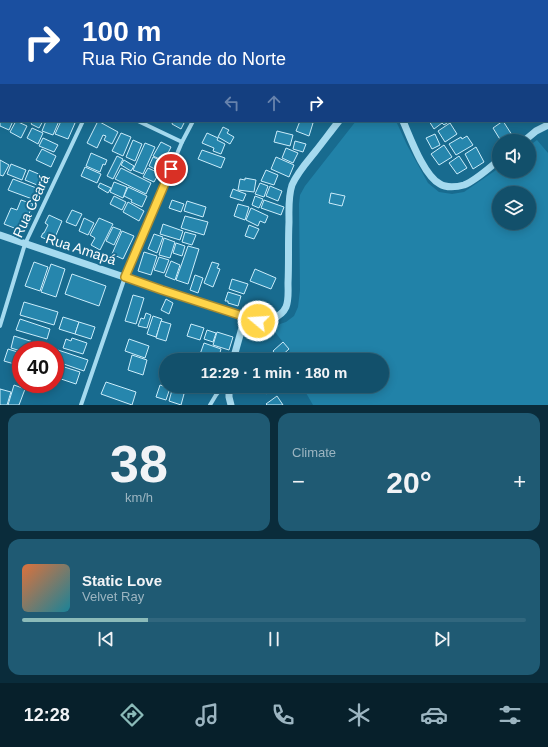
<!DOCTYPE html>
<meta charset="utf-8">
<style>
:root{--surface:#12506b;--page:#1f5a73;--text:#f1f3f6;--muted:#9cb5c1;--line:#31677e;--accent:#8bbbb9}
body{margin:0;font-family:Helvetica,sans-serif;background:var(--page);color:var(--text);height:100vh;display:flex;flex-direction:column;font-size:15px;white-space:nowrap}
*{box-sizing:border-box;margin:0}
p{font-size:13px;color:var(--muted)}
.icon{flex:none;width:22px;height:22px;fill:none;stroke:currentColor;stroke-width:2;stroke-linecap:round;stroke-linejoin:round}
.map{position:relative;height:405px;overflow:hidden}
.sheet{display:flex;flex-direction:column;gap:8px;padding:8px;background:#0a2c3b;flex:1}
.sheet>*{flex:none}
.banner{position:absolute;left:0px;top:0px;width:548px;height:122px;box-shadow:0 2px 10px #0003,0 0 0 1px var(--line);background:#1a4fa0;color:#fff;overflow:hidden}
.fabs{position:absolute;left:492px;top:134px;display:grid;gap:8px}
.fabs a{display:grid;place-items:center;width:44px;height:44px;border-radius:50%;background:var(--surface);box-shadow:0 2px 10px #0003,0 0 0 1px var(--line);font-size:20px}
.speed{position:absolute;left:12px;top:341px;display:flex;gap:8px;font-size:20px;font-weight:700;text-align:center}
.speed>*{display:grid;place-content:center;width:52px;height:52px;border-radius:50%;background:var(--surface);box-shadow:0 2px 10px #0003,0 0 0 1px var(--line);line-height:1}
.speed .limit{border:6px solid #d22;background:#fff;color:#111}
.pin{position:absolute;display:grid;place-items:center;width:34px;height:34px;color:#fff;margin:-17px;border:2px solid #fff;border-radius:50%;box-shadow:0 1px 4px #0007}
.me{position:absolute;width:44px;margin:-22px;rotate:288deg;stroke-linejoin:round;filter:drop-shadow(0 0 3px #0008)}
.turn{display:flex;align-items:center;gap:14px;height:84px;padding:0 16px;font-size:18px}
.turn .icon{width:52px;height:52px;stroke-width:2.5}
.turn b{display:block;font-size:28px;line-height:34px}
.lanes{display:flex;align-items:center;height:38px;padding:0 16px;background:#0003;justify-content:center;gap:20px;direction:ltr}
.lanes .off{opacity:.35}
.big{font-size:30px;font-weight:700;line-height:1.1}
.sheet .tile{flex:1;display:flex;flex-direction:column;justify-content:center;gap:6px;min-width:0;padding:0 14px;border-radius:12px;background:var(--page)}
.sheet .dial{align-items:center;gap:0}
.dial b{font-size:52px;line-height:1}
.song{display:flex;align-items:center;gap:12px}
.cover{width:48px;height:48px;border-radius:6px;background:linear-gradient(135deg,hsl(20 70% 55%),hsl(190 70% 35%))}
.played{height:4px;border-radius:2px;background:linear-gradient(90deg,var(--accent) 25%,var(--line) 25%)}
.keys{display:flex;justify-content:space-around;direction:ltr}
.heat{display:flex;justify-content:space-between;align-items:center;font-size:22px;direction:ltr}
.sheet .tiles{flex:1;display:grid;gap:8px;grid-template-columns:1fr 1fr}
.tile:last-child{grid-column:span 2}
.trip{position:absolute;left:159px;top:353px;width:230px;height:40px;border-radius:20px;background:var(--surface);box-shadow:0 2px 10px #0003,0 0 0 1px var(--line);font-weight:700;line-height:40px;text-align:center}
.dock{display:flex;height:64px;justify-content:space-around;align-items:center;background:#07202b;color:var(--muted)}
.dock .icon{width:28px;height:28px}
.dock .on{color:var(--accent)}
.dock b{font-size:18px;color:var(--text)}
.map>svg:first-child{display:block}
.green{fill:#2182a8;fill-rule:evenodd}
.building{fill:#2686ad;stroke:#cbedfb}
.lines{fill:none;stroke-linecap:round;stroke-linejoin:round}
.minor{stroke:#a5daef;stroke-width:4}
.tertiary{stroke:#a5daef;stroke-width:7}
.route-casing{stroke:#a68a30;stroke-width:10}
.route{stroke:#ffd54a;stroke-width:7}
.labels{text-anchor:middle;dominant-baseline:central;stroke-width:4;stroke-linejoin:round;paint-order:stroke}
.street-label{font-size:14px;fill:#fff;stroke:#186b8f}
</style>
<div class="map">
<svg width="548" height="405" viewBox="0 0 548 405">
<rect width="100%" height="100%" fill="#186b8f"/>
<path class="green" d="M356,121H396L407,145L428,183L439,192L452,194L464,192L499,168V171H529V146L537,140L548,153V405H313L302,386H382V360H286L284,356L290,351L271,327L286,322L294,316L298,307L300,290L299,204L300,195L305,186ZM499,193H529V223H499Z"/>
<g class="building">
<path d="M0,112L1,113V121H13L9,130L0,126Z"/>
<path d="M16,121L27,126L21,138L10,132Z"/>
<path d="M33,121H43L39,128L31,124Z"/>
<path d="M46,121H59L53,135L42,131Z"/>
<path d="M61,121H70L75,123L68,139L55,134Z"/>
<path d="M98,121L118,132L112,144L104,140L106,136L103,135L97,148L87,143Z"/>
<path d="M173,121H185L181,129L172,124Z"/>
<path d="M300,121H306L313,123L309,136L296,131Z"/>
<path d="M429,121H450L444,125L442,123L434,129Z"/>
<path d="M503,121L512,135L503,141H501L493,128Z"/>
<path d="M450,123L457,134L445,142L438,131Z"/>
<path d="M223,127L229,130L227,133L234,137L230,144L218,137Z"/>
<path d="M32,128L43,133L38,144L27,138Z"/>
<path d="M277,131L293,135L290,146L274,142Z"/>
<path d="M121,133L131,137L123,156L112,151Z"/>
<path d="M207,133L218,138L217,140L225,144L221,154L213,151L214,148L202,143Z"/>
<path d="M435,134L440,145L432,149L426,138Z"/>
<path d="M467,136L473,145L456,155L449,144L461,137L462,139Z"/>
<path d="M43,138L58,145L54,152L39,146Z"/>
<path d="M133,140L142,144L135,161L126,157Z"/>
<path d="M295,141L306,144L303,152L293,149Z"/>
<path d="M161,142L171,147L164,161L153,156Z"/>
<path d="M145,143L155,147L143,174L133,170Z"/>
<path d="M444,145L452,157L439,165L431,154Z"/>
<path d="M476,147L484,162L473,169L465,154Z"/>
<path d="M286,148L298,153L293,163L282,158Z"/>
<path d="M42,149L56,156L51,167L36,160Z"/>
<path d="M202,150L225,158L221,168L198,159Z"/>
<path d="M91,153L107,160L105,165L103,164L100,172L86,166Z"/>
<path d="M117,156L123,159L113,179L107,176Z"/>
<path d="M459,156L467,168L457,174L449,163Z"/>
<path d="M153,157L164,162L159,171L149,166Z"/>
<path d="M276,157L294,165L289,177L271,169Z"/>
<path d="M0,160L9,165L3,176L0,175Z"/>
<path d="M124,160L134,166L131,171L121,165Z"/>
<path d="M11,164L26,170L22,180L7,174Z"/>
<path d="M85,167L101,174L97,183L81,176Z"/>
<path d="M121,168L151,183L146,194L115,179Z"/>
<path d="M148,168L159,173L154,182L143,177Z"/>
<path d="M29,170L46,177L42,187L25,180Z"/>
<path d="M266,170L278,175L274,185L261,181Z"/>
<path d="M245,178L256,180L254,192L238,190L240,179L245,180Z"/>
<path d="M13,179L39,189L35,200L8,190Z"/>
<path d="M114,182L127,187L123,198L110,192Z"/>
<path d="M100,183L111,188L108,193L98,187Z"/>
<path d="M260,183L268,186L264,197L255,194Z"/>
<path d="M270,186L282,191L278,201L266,196Z"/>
<path d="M128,187L147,196L142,207L131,202L132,200L124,196Z"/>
<path d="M233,189L246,194L243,201L230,197Z"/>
<path d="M331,193L345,196L342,206L329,203Z"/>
<path d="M114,196L126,202L122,210L110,204Z"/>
<path d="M255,196L263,199L259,208L252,205Z"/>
<path d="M21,200L33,204L22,231L4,224L11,208L17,210Z"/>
<path d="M172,200L184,204L181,212L169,208Z"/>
<path d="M264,200L284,207L281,215L261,208Z"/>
<path d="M187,201L206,207L203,217L184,211Z"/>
<path d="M128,202L144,211L139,221L123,212Z"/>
<path d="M238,204L249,207L245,220L234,216Z"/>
<path d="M251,208L268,216L265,223L260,221L258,226L246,220Z"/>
<path d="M72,210L82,214L76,226L66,222Z"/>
<path d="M49,215L62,221L53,242L41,237L43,233H44L48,225L45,223Z"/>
<path d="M185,216L208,222L204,235L181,228Z"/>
<path d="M84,218L94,223L88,235L79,231Z"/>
<path d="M99,218L113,224L100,250L91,245L95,238L90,235Z"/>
<path d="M163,224L183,231L180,240L160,234Z"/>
<path d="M249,225L259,229L254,239L245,236Z"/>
<path d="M113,227L121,230L114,245L106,241Z"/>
<path d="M122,231L134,236L123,259L112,254Z"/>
<path d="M185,232L196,235L192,245L182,242Z"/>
<path d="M154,234L163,237L157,253L148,249Z"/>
<path d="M164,238L175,242L170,258L159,255Z"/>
<path d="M176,243L185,246L182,256L173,253Z"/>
<path d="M188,246L199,249L188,284L176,280Z"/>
<path d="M144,252L157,256L151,275L138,271Z"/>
<path d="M159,257L169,260L164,273L154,270Z"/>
<path d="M171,261L180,265L175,280L165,276Z"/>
<path d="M34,262L48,267L40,291L25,286Z"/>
<path d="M212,262L219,264L217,268L220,269L213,287L204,283Z"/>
<path d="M51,264L65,269L56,297L41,292Z"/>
<path d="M255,269L276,278L271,289L250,281Z"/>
<path d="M72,274L106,286L99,306L65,294Z"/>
<path d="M195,275L203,278L198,293L190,290Z"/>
<path d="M232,279L248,284L244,294L229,289Z"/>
<path d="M228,292L241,296L238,306L228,303V301H225Z"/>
<path d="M133,295L144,298L136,324L125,321Z"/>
<path d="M166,299L173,303L169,314L161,310Z"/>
<path d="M24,302L58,312L54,325L20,315Z"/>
<path d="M146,313L151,315L147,328L138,326L141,318L144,319Z"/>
<path d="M153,316L162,319L156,337L147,334Z"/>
<path d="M63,317L79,322L75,334L59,329Z"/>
<path d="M20,319L50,329L47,339L16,330Z"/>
<path d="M161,321L171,324L166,341L156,338Z"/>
<path d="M79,322L95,327L91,339L75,334Z"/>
<path d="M191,324L204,328L200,340L187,336Z"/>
<path d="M207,330L216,333L213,342L204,339Z"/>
<path d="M217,332L233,337L229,350L213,345Z"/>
<path d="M14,336L46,346L44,350H21V351L11,348Z"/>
<path d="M72,338L87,343L83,354L63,348L66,339L71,341Z"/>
<path d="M129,339L149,346L145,358L125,351Z"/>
<path d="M283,342L289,349L279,358L273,351Z"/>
<path d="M204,343L221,349L218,360H198Z"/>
<path d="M8,349L21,353V366L4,361Z"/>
<path d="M58,350L88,360L84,371L55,361V358Z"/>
<path d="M132,355L147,360L143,375L128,370Z"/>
<path d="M55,364L80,372L76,384L55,377Z"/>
<path d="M106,382L136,392L132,405L101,394Z"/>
<path d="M14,385L25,389L19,405H8Z"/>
<path d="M160,385L170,388L166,400L156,397Z"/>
<path d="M259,386H275L266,394Z"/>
<path d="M0,389L11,392L7,405H0Z"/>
<path d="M172,390L184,394L181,405L169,401Z"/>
<path d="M277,396L283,405H267L266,404Z"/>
</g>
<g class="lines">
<g class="minor">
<path d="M201,0L203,1"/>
<path d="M323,0L324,1"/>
<path d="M524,0V1"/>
<path d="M33,1V0"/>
<path d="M140,1L141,0"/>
<path d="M547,50L548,53"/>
<path d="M0,54L1,55"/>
<path d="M0,71L1,69"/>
<path d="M138,121L182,142"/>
<path d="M0,326L25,244L83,121"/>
<path d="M81,405L125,277L182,142L193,121"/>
<path d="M210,405L216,395L223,386"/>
</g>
<g class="tertiary">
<path d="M403,121C410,137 424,176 440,184C446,188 457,187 464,185C475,181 489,168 499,160"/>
<path d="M524,141L536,131L548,125"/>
<path d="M0,235L254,321C265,323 281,318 286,307C289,300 288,290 288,283C289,263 288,242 289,222C289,210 288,197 292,185C297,173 306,163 315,152C323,142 331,131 339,121"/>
<path d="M233,360L245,317"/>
<path d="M229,386V397L231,405"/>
</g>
</g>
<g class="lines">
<g class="route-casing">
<path id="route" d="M171,169L125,277L162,290L258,321"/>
</g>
<use href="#route" class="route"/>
</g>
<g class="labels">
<g class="street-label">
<text transform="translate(31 206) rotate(-65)">Rua Ceará</text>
<text transform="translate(81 249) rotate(18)">Rua Amapá</text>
</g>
</g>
</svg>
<div class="fabs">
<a><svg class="icon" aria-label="sound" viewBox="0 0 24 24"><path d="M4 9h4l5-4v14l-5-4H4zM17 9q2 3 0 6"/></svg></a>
<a><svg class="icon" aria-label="layers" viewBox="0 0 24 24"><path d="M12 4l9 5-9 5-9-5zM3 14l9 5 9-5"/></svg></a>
</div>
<div class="speed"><div class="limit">40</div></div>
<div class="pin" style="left:171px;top:169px;background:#d93025"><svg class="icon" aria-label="arrive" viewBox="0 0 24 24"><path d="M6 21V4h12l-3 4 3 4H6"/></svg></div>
<svg class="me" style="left:258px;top:321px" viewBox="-20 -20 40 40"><circle r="17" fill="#ffd54a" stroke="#fff" stroke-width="3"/><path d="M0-11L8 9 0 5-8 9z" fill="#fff"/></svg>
<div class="trip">12:29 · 1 min · 180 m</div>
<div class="banner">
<div class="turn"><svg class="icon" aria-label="right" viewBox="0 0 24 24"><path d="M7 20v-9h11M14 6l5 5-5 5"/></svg><div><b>100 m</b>Rua Rio Grande do Norte</div></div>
<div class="lanes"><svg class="icon off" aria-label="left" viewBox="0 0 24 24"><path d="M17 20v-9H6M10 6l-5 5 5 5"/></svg><svg class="icon off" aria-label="ahead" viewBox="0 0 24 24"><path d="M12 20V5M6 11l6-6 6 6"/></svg><svg class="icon" aria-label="right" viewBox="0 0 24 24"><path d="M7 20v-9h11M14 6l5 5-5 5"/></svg></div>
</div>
</div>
<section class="sheet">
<div class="tiles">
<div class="tile dial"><b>38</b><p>km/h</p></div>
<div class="tile"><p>Climate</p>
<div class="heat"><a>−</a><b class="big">20°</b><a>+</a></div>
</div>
<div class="tile">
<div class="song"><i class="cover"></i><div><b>Static Love</b><p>Velvet Ray</p></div></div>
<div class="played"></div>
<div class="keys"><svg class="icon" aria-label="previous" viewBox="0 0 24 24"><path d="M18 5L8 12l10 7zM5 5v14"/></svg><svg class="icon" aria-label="pause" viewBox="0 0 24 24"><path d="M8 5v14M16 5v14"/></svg><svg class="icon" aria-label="next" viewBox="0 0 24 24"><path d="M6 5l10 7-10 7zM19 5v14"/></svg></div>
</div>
</div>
</section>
<nav class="dock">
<b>12:28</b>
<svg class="icon on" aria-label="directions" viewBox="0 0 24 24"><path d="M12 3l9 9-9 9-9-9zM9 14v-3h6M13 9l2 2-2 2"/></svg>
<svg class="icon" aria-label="music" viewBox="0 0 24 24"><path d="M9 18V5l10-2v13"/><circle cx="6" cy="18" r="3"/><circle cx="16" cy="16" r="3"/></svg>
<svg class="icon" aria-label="phone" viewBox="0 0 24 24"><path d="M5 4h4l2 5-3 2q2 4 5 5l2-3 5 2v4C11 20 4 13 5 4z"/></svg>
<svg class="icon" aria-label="climate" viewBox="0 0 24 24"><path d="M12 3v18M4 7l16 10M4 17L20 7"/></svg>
<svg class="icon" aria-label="car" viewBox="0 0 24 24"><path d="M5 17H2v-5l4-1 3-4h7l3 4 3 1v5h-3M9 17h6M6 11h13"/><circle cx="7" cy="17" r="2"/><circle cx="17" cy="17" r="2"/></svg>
<svg class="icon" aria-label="filters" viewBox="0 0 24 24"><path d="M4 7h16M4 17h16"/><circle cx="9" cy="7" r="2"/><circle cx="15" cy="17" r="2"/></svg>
</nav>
